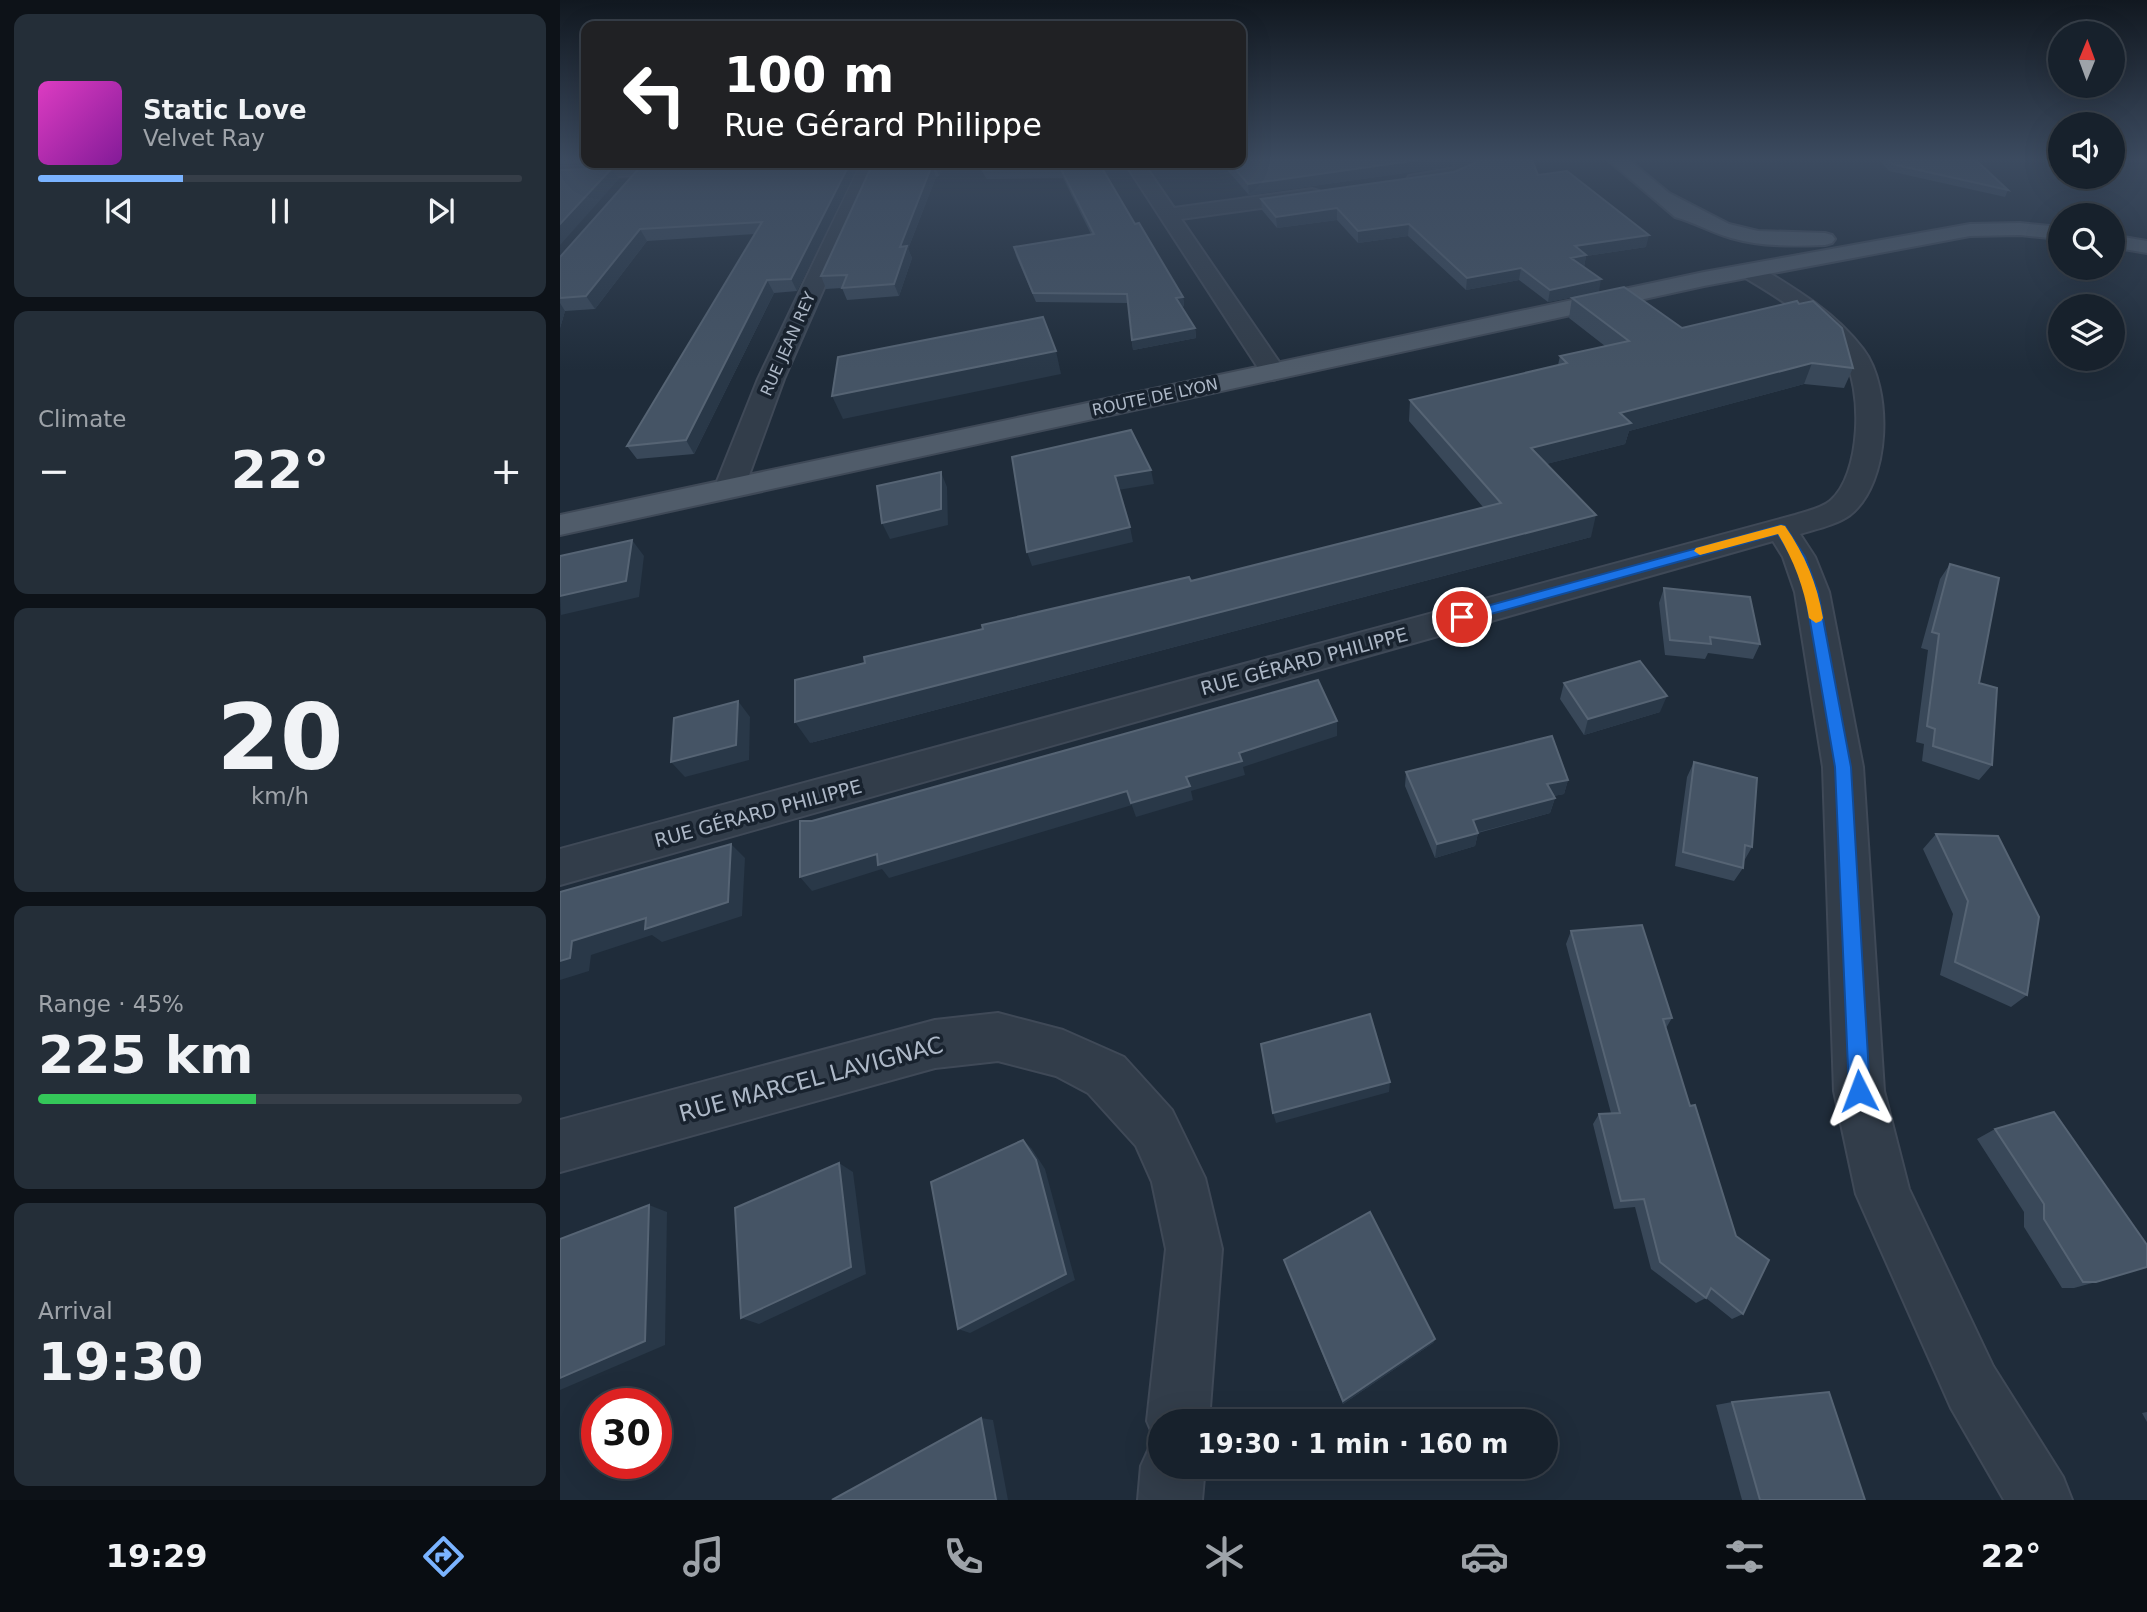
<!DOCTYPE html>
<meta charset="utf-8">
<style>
:root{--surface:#17212c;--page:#242e38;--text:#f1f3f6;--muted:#9ea3a9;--line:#363e48;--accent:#7ab3ff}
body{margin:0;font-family:"DejaVu Sans",sans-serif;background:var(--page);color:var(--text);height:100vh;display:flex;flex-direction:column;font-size:26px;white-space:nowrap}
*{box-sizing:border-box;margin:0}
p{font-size:23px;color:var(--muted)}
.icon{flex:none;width:38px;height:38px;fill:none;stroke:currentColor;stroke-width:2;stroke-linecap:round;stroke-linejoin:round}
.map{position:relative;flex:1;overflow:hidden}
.panel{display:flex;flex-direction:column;gap:14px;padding:14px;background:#0d1218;width:560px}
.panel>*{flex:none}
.banner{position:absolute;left:21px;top:21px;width:665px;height:147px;border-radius:14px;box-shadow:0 7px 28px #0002,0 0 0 2px var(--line);background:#202124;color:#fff;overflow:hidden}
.needle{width:46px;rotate:1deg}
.buttons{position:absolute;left:1488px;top:21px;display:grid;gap:14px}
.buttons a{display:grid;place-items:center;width:77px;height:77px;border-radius:50%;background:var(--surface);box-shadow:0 7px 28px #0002,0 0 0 2px var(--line);font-size:35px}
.speed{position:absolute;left:21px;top:1388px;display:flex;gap:14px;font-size:35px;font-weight:700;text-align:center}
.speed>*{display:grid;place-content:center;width:91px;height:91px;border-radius:50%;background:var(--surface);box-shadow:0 7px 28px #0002,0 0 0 2px var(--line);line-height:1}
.speed .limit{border:10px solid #d22;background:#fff;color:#111}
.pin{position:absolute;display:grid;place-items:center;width:60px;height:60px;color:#fff;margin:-30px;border:4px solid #fff;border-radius:50%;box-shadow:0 2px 7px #0007}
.me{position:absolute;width:77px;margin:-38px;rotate:357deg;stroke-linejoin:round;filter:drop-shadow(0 0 5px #0008)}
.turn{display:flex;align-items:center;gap:24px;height:147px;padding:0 28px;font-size:32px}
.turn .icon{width:91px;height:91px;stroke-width:2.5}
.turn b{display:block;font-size:49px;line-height:60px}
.big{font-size:52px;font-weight:600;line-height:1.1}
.panel .card{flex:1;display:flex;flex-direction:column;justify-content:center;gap:10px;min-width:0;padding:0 24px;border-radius:14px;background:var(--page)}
.panel .dial{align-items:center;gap:0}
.dial b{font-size:91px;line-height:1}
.song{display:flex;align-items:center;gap:21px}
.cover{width:84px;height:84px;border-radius:10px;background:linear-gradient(135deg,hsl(310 70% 55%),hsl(290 70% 35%))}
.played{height:7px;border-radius:4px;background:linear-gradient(90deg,var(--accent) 30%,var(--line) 30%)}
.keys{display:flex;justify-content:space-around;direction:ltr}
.heat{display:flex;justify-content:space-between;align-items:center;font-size:38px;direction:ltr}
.charge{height:10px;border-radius:5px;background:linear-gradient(90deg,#34c759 45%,var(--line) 0)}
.trip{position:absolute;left:588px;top:1409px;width:410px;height:70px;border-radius:35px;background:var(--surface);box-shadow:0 7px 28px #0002,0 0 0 2px var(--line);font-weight:600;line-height:70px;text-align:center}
.tab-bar{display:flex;height:112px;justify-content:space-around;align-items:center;background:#090d12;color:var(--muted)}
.tab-bar .icon{width:49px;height:49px}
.tab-bar .on{color:var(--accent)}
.tab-bar b{font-size:32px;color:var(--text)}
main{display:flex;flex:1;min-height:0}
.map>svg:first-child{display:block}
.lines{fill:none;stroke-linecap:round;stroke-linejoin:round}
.minor-casing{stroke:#3f4957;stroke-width:4}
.major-casing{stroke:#3f4957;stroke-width:4}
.minor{fill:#323d4a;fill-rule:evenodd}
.major{fill:#505c6a;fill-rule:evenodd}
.wall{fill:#394859}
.shaded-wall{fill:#293848}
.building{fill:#455465;stroke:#566474;stroke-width:2}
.route{fill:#1a73e8;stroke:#114b97;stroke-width:2}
.slow{fill:#f59e0b}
.labels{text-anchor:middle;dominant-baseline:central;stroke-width:7;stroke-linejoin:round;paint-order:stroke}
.far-street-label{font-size:16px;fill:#adb8c7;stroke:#18222e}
.street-label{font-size:19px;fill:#adb8c7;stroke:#18222e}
.near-street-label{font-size:23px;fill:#adb8c7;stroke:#18222e}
</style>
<main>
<section class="panel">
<div class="card">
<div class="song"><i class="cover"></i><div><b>Static Love</b><p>Velvet Ray</p></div></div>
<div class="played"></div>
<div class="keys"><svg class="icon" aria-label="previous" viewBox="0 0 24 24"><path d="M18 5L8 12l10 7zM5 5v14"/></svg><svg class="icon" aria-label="pause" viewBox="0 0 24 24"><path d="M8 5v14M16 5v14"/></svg><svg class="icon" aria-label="next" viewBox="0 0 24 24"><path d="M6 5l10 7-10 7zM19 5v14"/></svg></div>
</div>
<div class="card"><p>Climate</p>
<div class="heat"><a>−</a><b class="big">22°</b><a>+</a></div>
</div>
<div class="card dial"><b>20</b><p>km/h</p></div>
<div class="card"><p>Range · 45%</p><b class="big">225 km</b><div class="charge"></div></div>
<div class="card"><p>Arrival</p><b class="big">19:30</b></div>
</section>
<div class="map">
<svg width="1587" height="1500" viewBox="0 0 1587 1500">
<rect width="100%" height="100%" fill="#1f2c3a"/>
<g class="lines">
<g class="minor-casing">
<g id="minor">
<path d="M894,160H912L914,169L909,176L856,186L847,180L849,176L895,168Z"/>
<path d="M107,163H236L227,168L0,179V167Z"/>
<path d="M301,163H319L224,379L184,489L179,495L169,498L159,495L154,489L198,379Z"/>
<path d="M565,163H583L614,208L752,189L759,191L762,195L759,199L752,201L621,219L726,372L722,377L713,380L704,377Z"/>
<path d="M1190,264L1198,266C1236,289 1276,313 1303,349C1333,388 1331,483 1290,515C1276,525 1256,529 1240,534L1255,557L1269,592L1303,767L1324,1091L1349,1189L1433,1366L1503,1477L1512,1500H1444L1391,1408L1296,1194L1274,1091L1263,767L1235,592L1223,557L1213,541L0,885V849L1235,515C1246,511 1260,509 1270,501C1301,476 1304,387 1282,355C1258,321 1217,297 1182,276L1179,271L1182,266Z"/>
<path d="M438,1013L503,1030L564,1057L612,1110L645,1178L662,1249L649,1421H600V1466H645L642,1500H578L581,1466L591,1444L596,1442L587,1421L606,1249L592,1182L576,1146L528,1093L496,1076L438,1061L375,1068L0,1172V1120L375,1020Z"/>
</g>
</g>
<g class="major-casing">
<g id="major">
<path d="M1048,160H1069L1109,193L1169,224L1198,231L1265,233L1272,235L1275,239L1272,243L1265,245C1234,246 1202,247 1171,238C1152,233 1134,222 1115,217Z"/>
<path d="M1460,223L1500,227V239L1460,235L1410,236L1144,286L0,535V515L1144,272L1410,224Z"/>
<path d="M1552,235L1587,241V253L1552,247Z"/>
</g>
</g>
<use href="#minor" class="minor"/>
<use href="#major" class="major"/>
</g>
<g class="wall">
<path d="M0,160H26V163H33L0,164Z"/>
<path d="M681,160H893L892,165L887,167L689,195L661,163H681Z"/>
<path d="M914,160H972L978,175L1086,247L1026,256L1024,267L1039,292L988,302L959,280L906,290L848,236L798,243L777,220L717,228L702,210L701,199L894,172L915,163Z"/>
<path d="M1320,160H1416L1448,190L1445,197L1329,171Z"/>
<path d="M300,163L237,291L214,293L134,454L77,459L67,446L195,234L87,241L35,309L5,311L0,328V257L81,166Z"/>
<path d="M313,163H383L379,176L376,177L348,249L352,258L339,296L287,300L282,288L266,289L261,276Z"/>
<path d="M416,163H539L575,224L623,297L624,306L621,307L635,328L636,338L573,350L568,303L476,302L456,256L454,247L531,234L503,178L427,179Z"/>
<path d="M1012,298L1122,328L1239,304L1293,368L1284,388L1244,384L1069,431L1065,444L986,464L1031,537L250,743L631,581L923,507L849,421L850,400L998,365L1000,356L1045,346L1009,318Z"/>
<path d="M1390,564L1419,683L1432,765L1419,780L1362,761L1364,744L1356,742L1368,650L1361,648L1380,579Z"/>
<path d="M1104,588L1200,644L1193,659L1148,653L1145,659L1105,655L1099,603Z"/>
<path d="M1004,683L1100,712L1024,735L1000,699Z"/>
<path d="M1134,762L1192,847L1184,861L1183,868L1174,881L1115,866L1127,777Z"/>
<path d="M846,772L1008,780L1004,794L993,796L995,798L990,813L918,833L915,846L875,858L845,786Z"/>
<path d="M1376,834L1467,995L1451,1007L1380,975L1393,914L1363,849Z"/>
<path d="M1011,931L1112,1018L1106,1028L1183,1314L1172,1319L1146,1298L1136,1303L1091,1269L1075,1207L1054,1209L1033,1124L1039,1114L1051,1113L1006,944Z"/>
<path d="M1435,1129L1536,1282L1514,1288H1502L1464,1227V1212L1417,1139Z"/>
<path d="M724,1260L875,1339L873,1343L783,1404Z"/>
<path d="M1172,1402L1305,1500H1182L1156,1405Z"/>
<path d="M1587,1412V1422L1582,1413Z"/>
</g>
<g class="shaded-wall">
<path d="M858,160H893L892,165L887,167L689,195L688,184Z"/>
<path d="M290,163H300L237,291L231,279Z"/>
<path d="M376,163H383L379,176L375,165Z"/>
<path d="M372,165L376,177L348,249L352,258L339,296L334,284L340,247Z"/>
<path d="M52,168L59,179L0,245V224Z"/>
<path d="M777,208V220L717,228L716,217Z"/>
<path d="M849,224L848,236L798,243V231Z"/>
<path d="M80,229L87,241L35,309L26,296Z"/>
<path d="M1089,235L1086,247L1026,256L1024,267L1009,270L1015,246Z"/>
<path d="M961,268L959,280L906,290L907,278Z"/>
<path d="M1041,279L1039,292L988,302L990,290Z"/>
<path d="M207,280L214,293L134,454L126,440Z"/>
<path d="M623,297L624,306L617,308L616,298Z"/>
<path d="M0,303L5,311L0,328Z"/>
<path d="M635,328L636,338L573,350L572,340Z"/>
<path d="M496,351L501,374L283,419L272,396Z"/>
<path d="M1252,363L1244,384L1069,431L1065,444L967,469L971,448L1060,413Z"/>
<path d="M591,470L594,484L558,490L555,476Z"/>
<path d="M381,472L387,487L388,525L330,539L322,523Z"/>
<path d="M1036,515L1031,537L250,743L235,722Z"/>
<path d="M570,527L573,542L472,566L467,552Z"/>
<path d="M72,540L84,556L79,597L1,615L0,596Z"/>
<path d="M1107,696L1100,712L1024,735L1028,719Z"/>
<path d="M178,701L190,717L189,760L125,777L111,762Z"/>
<path d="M777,721V736L683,767L685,775L631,791L633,800L576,817L571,803L679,753Z"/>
<path d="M1008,780L1004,794L983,798L987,784Z"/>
<path d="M567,791L572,805L329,878L322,869L252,891L240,877L317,854Z"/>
<path d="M995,798L990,813L911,834L913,820Z"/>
<path d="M918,833L915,846L875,858L877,844Z"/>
<path d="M171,844L185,858L182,916L102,942L92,935L31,955L29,971L0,980V961L12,941Z"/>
<path d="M830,1082L829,1092L716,1123L713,1113Z"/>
<path d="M463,1140L472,1149L485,1169L515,1280L410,1333L398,1329Z"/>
<path d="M279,1163L293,1172L306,1274L199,1324L181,1318Z"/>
<path d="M89,1205L107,1212L105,1345L0,1390V1378Z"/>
<path d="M875,1339L873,1343L783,1404V1401Z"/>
<path d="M421,1418L433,1420L448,1500H436Z"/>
</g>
<g class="building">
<path d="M681,160H858L688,184L670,163H681Z"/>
<path d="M916,160H972L978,175L1007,171L1089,235L1015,246L1026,255L1011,258L1041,279L990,290L961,268L907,278L849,224L798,231L777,208L716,217L701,199L894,172L915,163Z"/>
<path d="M1329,160H1416L1448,190L1332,164Z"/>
<path d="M152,163H290L231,279L207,280L126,440L67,446L202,222L80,229L26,296L0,298V257L81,166Z"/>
<path d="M313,163H376L375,165H372L340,247L347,246L334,284L282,288L287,275L261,276Z"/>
<path d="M419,163H539L575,224L579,223L623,297L616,298L635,328L572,340L567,294L473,293L454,247L534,234L501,169L424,170Z"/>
<path d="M52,168L0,224V170Z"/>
<path d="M1064,287L1122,328L1237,301L1239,304L1253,301L1282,328L1293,368L1252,363L1060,413L1071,423L971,448L1036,515L235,722V680L305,663L304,657L423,629L422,625L629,577L631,581L941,503L850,400L1007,363L1000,356L1069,341L1012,298Z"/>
<path d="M483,317L496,351L272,396L278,357Z"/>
<path d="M571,430L591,470L555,476L570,527L467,552L452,457Z"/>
<path d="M381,472V509L322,523L317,486Z"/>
<path d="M72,540L66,581L0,596V556Z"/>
<path d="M1390,564L1439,578L1419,683L1437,688L1432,765L1373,746L1375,729L1367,726L1379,634L1372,632Z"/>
<path d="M1104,588L1190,597L1200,644L1150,637L1151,644L1110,640Z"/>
<path d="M1080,661L1107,696L1028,719L1004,683Z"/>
<path d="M758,680L777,721L679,753L682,761L626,777L630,786L571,803L567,791L318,865L317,854L240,877V821H252Z"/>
<path d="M178,701L176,745L111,762L114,718Z"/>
<path d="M992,736L1008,780L987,784L995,798L913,820L918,833L877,844L846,772Z"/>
<path d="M1134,762L1197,778L1192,847L1185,845L1183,868L1123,852Z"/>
<path d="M1376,834L1438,836L1479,917L1467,995L1395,962L1408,901Z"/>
<path d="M171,844L168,902L85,929L86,918L12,941L10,958L0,961V892Z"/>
<path d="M1082,925L1112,1018L1103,1019L1130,1106L1135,1105L1176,1236L1209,1260L1183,1314L1151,1288L1146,1298L1100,1262L1084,1199L1061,1201L1039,1114L1060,1113L1011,931Z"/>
<path d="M810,1014L830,1082L713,1113L701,1044Z"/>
<path d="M1494,1112L1587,1245V1267L1536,1282H1523L1484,1219V1204L1435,1129Z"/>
<path d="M463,1140L476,1160L506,1274L398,1329L371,1182Z"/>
<path d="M279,1163L291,1267L181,1318L175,1208Z"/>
<path d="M89,1205L85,1341L0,1378V1239Z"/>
<path d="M810,1212L875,1339L783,1401L724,1260Z"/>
<path d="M1269,1392L1305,1500H1200L1172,1402Z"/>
<path d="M421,1418L436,1500H272Z"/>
</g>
<linearGradient id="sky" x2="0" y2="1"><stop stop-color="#111820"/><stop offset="0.43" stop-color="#3c4b60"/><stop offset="1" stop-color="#3c4b60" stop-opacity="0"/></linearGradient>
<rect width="1587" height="370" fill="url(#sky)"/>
<path class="route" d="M1221,525L1225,526L1245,557L1258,592L1291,767L1310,1091L1307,1098L1299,1101L1292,1098L1289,1091L1275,767L1245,592L1232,557L1218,534L902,622L895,617L898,614Z"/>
<path class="slow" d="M1221,525L1225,526C1245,555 1257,583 1263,618L1261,621L1256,623L1249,618C1244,587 1234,561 1218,534L1140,555L1134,551L1136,548Z"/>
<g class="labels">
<g class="far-street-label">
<text transform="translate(228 344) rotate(-66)">RUE JEAN REY</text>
<text transform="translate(595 397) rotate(-12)">ROUTE DE LYON</text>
</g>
<g class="street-label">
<text transform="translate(744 661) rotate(-15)">RUE GÉRARD PHILIPPE</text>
<text transform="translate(198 813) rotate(-15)">RUE GÉRARD PHILIPPE</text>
</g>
<g class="near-street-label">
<text transform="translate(251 1079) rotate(-15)">RUE MARCEL LAVIGNAC</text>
</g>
</g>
</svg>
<div class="buttons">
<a><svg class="needle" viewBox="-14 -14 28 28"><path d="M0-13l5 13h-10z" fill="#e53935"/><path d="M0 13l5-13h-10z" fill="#9ea3a9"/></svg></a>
<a><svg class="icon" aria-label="sound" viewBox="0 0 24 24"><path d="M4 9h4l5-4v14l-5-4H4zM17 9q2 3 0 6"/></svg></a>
<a><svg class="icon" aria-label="search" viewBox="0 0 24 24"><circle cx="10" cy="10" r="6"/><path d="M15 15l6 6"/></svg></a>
<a><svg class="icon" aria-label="layers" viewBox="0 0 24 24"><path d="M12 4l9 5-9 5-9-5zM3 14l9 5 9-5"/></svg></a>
</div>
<div class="speed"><div class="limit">30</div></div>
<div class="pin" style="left:902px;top:617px;background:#d93025"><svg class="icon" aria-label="arrive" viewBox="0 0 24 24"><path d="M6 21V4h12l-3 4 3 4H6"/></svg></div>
<svg class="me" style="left:1299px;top:1091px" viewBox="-20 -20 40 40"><path d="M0-17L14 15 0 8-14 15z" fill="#1a73e8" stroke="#fff" stroke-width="4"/></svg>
<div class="trip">19:30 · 1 min · 160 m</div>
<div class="banner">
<div class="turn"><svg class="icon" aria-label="left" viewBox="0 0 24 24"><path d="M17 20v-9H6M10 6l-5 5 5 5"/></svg><div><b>100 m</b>Rue Gérard Philippe</div></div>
</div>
</div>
</main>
<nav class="tab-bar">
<b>19:29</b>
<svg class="icon on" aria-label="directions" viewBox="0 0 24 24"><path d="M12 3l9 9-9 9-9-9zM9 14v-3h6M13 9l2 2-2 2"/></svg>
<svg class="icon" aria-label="music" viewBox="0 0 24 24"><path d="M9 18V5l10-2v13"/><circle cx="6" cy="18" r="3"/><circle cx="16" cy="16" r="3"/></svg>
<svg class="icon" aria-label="phone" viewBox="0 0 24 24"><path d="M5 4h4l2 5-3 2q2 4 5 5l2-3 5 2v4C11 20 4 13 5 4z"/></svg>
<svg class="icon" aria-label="climate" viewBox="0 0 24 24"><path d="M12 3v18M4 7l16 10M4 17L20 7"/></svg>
<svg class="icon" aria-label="car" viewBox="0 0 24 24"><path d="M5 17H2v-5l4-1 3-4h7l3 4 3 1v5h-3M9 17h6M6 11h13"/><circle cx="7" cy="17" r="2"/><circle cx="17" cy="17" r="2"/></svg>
<svg class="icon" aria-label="filters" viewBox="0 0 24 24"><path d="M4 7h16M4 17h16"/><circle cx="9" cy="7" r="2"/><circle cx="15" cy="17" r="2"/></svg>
<b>22°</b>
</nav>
